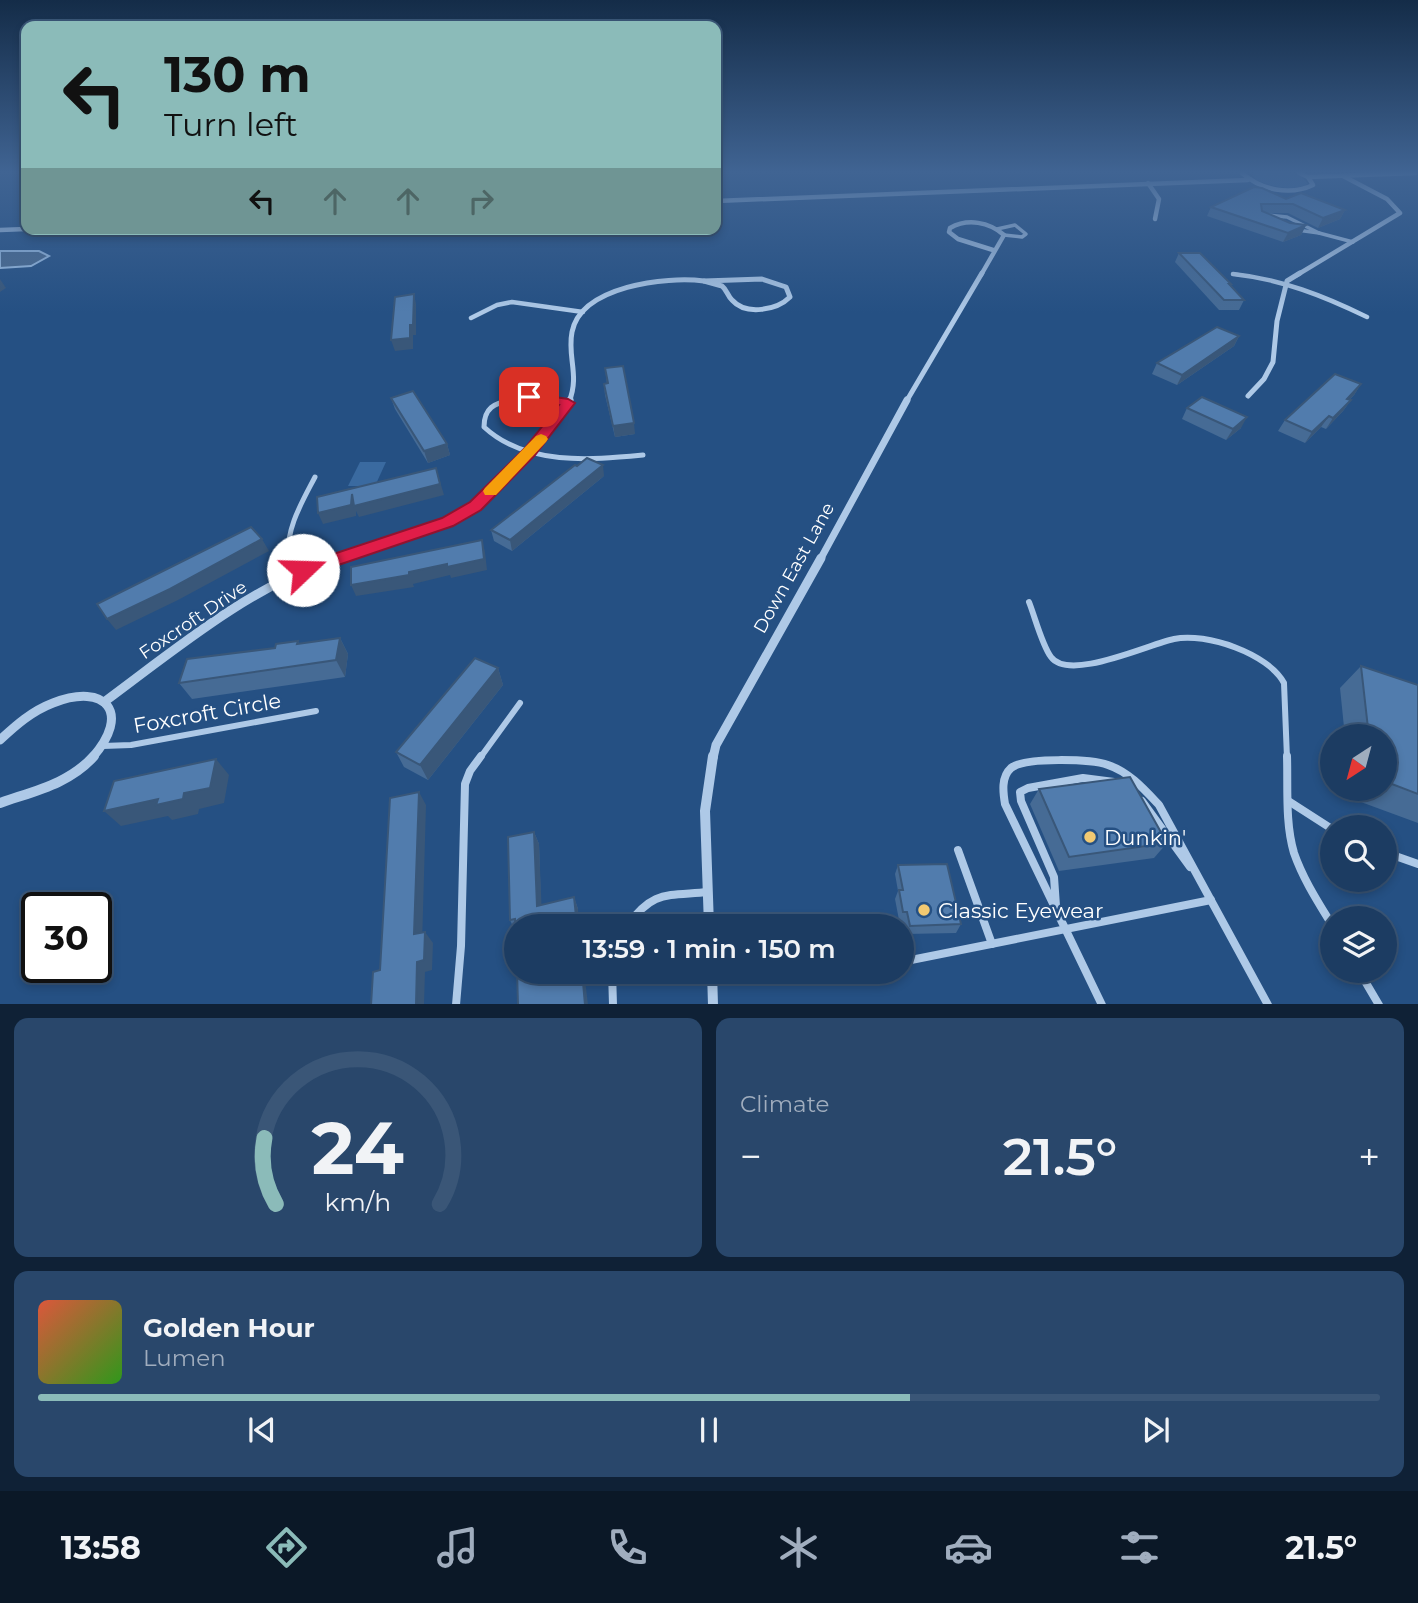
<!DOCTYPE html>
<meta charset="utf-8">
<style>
:root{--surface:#1c3c62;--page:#29476b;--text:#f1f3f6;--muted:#a0adbe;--line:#3a5677;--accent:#8bbbb9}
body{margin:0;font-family:Montserrat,sans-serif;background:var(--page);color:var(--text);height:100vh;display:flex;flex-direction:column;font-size:26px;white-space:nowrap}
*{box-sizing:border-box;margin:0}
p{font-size:23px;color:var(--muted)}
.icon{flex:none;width:38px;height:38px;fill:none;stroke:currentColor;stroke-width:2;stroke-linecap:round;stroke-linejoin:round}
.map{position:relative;height:1004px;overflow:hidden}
.drawer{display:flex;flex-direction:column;gap:14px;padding:14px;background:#0f2136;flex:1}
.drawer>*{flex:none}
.guide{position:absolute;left:21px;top:21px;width:700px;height:214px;border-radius:14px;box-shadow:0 4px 10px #0003,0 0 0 2px var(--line);background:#8bbbb9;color:#111;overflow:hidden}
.needle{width:46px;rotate:216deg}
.fabs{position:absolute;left:1320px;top:724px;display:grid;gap:14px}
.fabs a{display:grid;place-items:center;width:77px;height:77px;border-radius:50%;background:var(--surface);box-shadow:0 4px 10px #0003,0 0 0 2px var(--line);font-size:35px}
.speed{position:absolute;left:21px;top:892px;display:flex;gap:14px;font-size:35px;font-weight:700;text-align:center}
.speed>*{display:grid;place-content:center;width:91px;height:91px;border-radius:50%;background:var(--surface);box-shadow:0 4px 10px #0003,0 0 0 2px var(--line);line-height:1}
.speed .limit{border:4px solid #111;border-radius:10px;background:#fff;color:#111}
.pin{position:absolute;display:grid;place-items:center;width:60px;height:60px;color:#fff;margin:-30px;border-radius:14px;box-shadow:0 4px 10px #0006}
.me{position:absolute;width:77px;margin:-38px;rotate:69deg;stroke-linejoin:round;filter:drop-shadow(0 0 5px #0008)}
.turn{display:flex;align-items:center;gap:24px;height:147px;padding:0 28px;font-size:32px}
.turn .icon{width:91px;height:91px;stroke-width:2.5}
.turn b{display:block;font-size:49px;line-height:60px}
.lanes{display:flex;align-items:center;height:66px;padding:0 28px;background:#0003;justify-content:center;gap:35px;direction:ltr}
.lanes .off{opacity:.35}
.big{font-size:52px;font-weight:600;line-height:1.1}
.drawer .tile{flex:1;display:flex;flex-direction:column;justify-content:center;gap:10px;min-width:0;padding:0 24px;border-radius:14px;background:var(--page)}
.drawer .dial{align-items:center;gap:0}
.dial svg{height:182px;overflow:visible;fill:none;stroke:var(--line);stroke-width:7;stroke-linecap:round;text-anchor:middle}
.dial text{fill:var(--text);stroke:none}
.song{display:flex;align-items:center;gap:21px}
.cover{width:84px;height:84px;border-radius:10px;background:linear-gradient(135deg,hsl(10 70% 55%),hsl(110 70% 35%))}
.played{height:7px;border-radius:4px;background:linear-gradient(90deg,var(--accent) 65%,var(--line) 65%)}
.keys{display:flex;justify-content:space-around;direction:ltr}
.heat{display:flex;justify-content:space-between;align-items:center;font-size:38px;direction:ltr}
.drawer .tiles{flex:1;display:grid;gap:14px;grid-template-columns:1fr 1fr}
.tile:last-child{grid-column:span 2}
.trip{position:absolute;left:504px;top:914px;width:410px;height:70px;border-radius:35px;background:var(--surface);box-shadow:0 4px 10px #0003,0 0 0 2px var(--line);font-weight:600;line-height:70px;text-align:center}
.tabs{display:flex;height:112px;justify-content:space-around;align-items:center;background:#0b1827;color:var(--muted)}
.tabs .icon{width:49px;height:49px}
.tabs .selected{color:var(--accent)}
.tabs b{font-size:32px;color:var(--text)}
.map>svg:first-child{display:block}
.green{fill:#3a6aa0}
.water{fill:#4c6b8f;stroke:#a2c4e8;stroke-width:2}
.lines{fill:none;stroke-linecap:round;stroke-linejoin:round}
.service-far4{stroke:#aec9e7;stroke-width:3.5}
.service-far3{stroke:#aec9e7;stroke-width:4.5}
.service-far2{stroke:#aec9e7;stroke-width:5}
.service-far1{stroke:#aec9e7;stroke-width:6}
.service{stroke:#aec9e7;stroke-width:8}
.minor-far4{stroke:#aec9e7;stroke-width:4.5}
.minor-far3{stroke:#aec9e7;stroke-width:5}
.minor-far2{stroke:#aec9e7;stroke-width:7}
.minor-far1{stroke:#aec9e7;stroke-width:9}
.minor{stroke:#aec9e7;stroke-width:10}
.wall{fill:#466b95}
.shaded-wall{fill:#395779}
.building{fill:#517cad;stroke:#395779;stroke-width:2}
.route{fill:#e11d48;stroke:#92132f;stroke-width:2}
.slow{fill:#f59e0b}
.poi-dot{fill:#f1c972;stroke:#255083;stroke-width:2.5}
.labels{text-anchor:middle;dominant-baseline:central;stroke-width:5;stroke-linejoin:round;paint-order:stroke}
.street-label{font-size:18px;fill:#fff;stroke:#255083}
.near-street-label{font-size:21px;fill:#fff;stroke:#255083}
.near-poi-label{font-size:21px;fill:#fff;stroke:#255083;text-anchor:start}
</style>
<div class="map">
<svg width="1418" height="1005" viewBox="0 0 1418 1005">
<rect width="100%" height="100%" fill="#255083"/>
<g class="green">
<path d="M1252,173C1269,173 1299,167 1308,184C1292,192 1272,187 1256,180Z"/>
<path d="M360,462H386L375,486H348Z"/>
</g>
<path class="water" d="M0,251H39L49,256L31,266L0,268Z"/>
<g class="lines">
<g class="service-far4">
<path d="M1266,215L1287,217L1319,233L1353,242"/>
<path d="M997,229L1015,225L1026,234L1022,237L1004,235"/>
<path d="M1297,230L1319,233"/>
<path d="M1233,274L1242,275"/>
</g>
<g class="service-far3">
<path d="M1233,274C1281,279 1324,296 1367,317"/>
<path d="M471,318L497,305L512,302L583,312"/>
<path d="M502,402L531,399L559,402"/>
</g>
<g class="service-far2">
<path d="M512,400C494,403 484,408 484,427C526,466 590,460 643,455"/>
<path d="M544,400L568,403"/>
<path d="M288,560C286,528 301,504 315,477"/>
</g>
<g class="service-far1">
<path d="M288,558L292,575"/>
<path d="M1029,602C1035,617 1042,645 1051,657C1069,682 1149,644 1174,639C1206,632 1269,654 1284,683L1287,758"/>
<path d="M103,746L131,745L316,711"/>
<path d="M480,758L520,703"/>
</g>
<g class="service">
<path d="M1287,756C1288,787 1285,823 1294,853C1303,879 1318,902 1332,925"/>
<path d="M1142,801L1190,867"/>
<path d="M1290,802L1332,829"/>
<path d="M958,850L992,944"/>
<path d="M1384,852L1418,864"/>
<path d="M1056,906L1054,877L1021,801L1020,792L1028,788L1083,778L1114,782"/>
<path d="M627,926C653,890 666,896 708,892"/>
<path d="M901,962L1211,900"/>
<path d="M612,971L613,1005"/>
<path d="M1359,971L1379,1005"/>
<path d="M456,1005L461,946L465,784L470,771L481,756"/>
<path d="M1102,1005L1005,804C1003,792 1001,777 1011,768C1025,757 1091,759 1108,765C1129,772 1144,789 1159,805L1268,1005"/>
</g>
<g class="minor-far4">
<path d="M1242,173C1261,190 1290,196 1313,185L1308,177"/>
<path d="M1299,173L1308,177L1415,173"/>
<path d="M1148,183L1159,199L1155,219"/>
<path d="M716,201L1248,180"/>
<path d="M0,230L26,229"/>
<path d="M981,275L1004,235C989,222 968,218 950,228L949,232L958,239L993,250"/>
<path d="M1297,275L1400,213L1387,199L1343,176"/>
</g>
<g class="minor-far3">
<path d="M762,279L786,287L790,297C777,310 746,316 732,300C727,295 727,290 722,286L704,281Z"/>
<path d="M1248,396L1264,379L1273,362L1277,321L1287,281L1300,273"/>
<path d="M569,402C580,375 567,357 572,332C581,286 666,276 704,281"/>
<path d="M906,402L982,273"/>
</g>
<g class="minor-far2">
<path d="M329,560C369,546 412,538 451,520C493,501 547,440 570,400"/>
<path d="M820,560L907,400"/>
</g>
<g class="minor-far1">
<path d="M104,702C177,648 247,589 334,558"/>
<path d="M0,740C16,725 32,711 53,703C106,682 132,713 92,758"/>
<path d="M713,758L716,745L821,558"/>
</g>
<g class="minor">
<path d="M0,803C34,791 69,784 94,756"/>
<path d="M709,926L705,811L713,756"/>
<path d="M712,971L713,1005"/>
</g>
</g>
<g class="wall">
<path d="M1286,199L1345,210L1340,219L1318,228L1288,213H1266L1290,223L1306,225L1301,235L1283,242L1207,216L1211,207Z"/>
<path d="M1179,253L1231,284L1230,285L1244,300L1239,310H1219L1175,262Z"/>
<path d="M1239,336L1234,346L1177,385L1152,374L1157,363Z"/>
<path d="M605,368L635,434L615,437L605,395L604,384H607Z"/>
<path d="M1361,384L1354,395L1349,400H1351L1343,411L1326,429L1321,427L1305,443L1278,431L1285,420Z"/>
<path d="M391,398L447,444L450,455L428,463L395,409Z"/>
<path d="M1187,408L1241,428L1226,440L1182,419Z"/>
<path d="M604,476L512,551L494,541L491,530Z"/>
<path d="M340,638L348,654L345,677L192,699L179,683L275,648L298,641L299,644Z"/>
<path d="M1361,666L1418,685V823L1350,798L1349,789H1384V737H1345L1340,688Z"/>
<path d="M498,668L503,685L428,780L404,767L396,752Z"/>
<path d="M1039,789L1167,843L1154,858L1059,871L1030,804Z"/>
<path d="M534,832L539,844L541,905L574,897L578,909L515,931L510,920Z"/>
<path d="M898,865L961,924L956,933L906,934L903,921L899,920L895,899L898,891L895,874Z"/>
</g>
<g class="shaded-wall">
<path d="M1345,210L1340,219L1318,228L1323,218Z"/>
<path d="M1306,225L1301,235L1283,242L1288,233Z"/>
<path d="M0,279L6,288L0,292Z"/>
<path d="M414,294L416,304V335H413V349L395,351L391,340Z"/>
<path d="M1239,336L1234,346L1177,385L1182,375Z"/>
<path d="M1361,384L1354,395L1339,410L1347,399Z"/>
<path d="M1351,400L1343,411L1326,429L1333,418Z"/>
<path d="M1329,416L1321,427L1305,443L1312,432Z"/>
<path d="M1247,417L1241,428L1226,440L1233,429Z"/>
<path d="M634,423L635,434L615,437L613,426Z"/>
<path d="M447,444L450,455L428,463L424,451Z"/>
<path d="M603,465L604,476L512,551L510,540Z"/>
<path d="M436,468L444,495L359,517L356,511V516L323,524L318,513L352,494Z"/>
<path d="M262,539L269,551L178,600L116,630L107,619Z"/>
<path d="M482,540L485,552L487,570L451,578L450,575L413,584L414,587L356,596L351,585L409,572Z"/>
<path d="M340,638L348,654L345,677L336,660Z"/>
<path d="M498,668L503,685L428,780L420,765Z"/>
<path d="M216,759L229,775L224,803L199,809L198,814L172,820L168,816L121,826L104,811L184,793Z"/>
<path d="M419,792L426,805L422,945L414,934Z"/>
<path d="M534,832L539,844L542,917L537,906Z"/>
<path d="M574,897L578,909L579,926H577Z"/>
<path d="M425,932L433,943L432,970L425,972L424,1005H416L417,962Z"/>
<path d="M582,971H584L588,1005H585Z"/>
</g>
<g class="building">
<path d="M1254,187L1262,188L1286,199L1301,193L1345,210L1323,218L1293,204H1261L1262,211L1290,223L1306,225L1288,233L1211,207Z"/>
<path d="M1179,253H1200L1231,284H1229L1244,300H1224Z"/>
<path d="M414,294L413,325H410V338L391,340L395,297Z"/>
<path d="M1217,327L1239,336L1182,375L1157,363Z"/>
<path d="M623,366L634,423L613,426L604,384L608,383L605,368Z"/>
<path d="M1335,374L1361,384L1347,399L1351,400L1333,418L1329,416L1312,432L1285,420Z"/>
<path d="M413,391L447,444L424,451L391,398Z"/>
<path d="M1202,397L1247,417L1233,429L1187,408Z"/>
<path d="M587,458L603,465L510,540L491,530L575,465L577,466Z"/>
<path d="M436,468L440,484L354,506L352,494L351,505L318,513L317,497Z"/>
<path d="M251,527L262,539L170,589L107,619L97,604Z"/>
<path d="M482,540L484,559L447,567V564L409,572V575L351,585V567Z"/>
<path d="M340,638L336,660L179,683L187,659L275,648L276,644L298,641L297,644Z"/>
<path d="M475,658L498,668L420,765L396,752Z"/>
<path d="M1361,666L1418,685V794L1384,781V737H1369Z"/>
<path d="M216,759L210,788L184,793L183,799L156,805L158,799L104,811L114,781Z"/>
<path d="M1130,777L1167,843L1069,857L1039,789Z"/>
<path d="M419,792L414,934L425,932L424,960L417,962L416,1005H371L373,972L380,970L390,798Z"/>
<path d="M534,832L537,906L574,897L577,926H516V955L515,919L510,920L508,837Z"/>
<path d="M947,864L961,924L910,926L907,912H903L899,890H903L898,865Z"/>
<path d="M517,971H582L585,1005H518Z"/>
</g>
<linearGradient id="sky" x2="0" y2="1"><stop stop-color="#142c48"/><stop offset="0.55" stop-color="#406493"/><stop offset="1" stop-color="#406493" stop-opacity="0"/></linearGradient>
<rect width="1418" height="313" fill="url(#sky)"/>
<path class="route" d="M529,393L568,399L575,403L535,455L481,510L453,526L309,575H297L294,570L297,566L442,518L470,502L525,448L559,405L524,400V394Z"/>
<path class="slow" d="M541,434L546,436L548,439L546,442L496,495H485L483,491L485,488L536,436Z"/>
<g class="poi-dot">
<circle cx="1090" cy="837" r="7"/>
<circle cx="924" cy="910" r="7"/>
</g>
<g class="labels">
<g class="street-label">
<text transform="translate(794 568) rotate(-61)">Down East Lane</text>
<text transform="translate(193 620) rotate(-34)">Foxcroft Drive</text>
</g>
<g class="near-street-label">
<text transform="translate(207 713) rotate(-10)">Foxcroft Circle</text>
</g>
<g class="near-poi-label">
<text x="1104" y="837">Dunkin'</text>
<text x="938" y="910">Classic Eyewear</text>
</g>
</g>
</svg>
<div class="fabs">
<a><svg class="needle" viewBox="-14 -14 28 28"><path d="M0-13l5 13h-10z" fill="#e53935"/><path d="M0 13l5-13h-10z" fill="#a0adbe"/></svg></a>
<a><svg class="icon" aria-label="search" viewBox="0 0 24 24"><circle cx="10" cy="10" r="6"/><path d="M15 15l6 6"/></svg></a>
<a><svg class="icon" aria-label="layers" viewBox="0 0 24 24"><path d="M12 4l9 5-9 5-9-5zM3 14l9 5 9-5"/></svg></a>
</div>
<div class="speed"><div class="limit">30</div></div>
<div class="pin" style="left:529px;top:397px;background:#d93025"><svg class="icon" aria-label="arrive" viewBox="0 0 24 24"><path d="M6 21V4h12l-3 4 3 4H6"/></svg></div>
<svg class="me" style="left:303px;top:570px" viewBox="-20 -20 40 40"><circle r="19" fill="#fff"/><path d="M0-13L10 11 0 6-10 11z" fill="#e11d48"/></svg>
<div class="trip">13:59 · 1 min · 150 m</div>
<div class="guide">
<div class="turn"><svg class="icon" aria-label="left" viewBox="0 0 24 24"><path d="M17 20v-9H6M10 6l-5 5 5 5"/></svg><div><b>130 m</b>Turn left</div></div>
<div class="lanes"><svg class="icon" aria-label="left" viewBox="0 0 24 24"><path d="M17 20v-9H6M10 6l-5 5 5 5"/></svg><svg class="icon off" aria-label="ahead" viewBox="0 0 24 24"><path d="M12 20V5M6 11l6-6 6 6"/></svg><svg class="icon off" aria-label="ahead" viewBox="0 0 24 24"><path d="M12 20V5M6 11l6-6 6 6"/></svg><svg class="icon off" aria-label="right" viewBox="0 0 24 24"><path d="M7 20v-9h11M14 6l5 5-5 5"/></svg></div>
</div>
</div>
<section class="drawer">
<div class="tiles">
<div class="tile dial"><svg viewBox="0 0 100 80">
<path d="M14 69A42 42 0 1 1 86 69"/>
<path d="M14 69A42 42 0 0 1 9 40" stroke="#8bbbb9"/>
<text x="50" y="56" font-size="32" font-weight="700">24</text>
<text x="50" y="72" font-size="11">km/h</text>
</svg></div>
<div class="tile"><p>Climate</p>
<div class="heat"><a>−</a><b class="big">21.5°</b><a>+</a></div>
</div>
<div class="tile">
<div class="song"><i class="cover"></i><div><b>Golden Hour</b><p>Lumen</p></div></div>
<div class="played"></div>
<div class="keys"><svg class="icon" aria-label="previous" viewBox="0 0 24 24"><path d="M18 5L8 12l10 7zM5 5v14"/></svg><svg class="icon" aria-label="pause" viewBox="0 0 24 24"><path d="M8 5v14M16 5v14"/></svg><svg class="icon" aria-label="next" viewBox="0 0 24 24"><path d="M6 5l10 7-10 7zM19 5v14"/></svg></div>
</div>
</div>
</section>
<nav class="tabs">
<b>13:58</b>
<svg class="icon selected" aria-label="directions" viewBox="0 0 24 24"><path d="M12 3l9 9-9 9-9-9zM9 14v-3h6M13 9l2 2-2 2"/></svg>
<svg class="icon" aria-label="music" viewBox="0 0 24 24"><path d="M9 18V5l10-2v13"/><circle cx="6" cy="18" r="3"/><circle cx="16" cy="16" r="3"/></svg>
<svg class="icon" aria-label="phone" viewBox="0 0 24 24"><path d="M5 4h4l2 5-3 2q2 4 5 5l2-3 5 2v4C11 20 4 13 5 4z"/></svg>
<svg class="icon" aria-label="climate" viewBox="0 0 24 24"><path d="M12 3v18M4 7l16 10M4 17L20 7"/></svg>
<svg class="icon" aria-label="car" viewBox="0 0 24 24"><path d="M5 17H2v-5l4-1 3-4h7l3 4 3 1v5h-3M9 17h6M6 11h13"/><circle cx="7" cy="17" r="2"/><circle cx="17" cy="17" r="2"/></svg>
<svg class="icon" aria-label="filters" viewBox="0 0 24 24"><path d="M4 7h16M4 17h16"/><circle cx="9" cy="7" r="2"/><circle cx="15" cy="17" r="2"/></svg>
<b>21.5°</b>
</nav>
